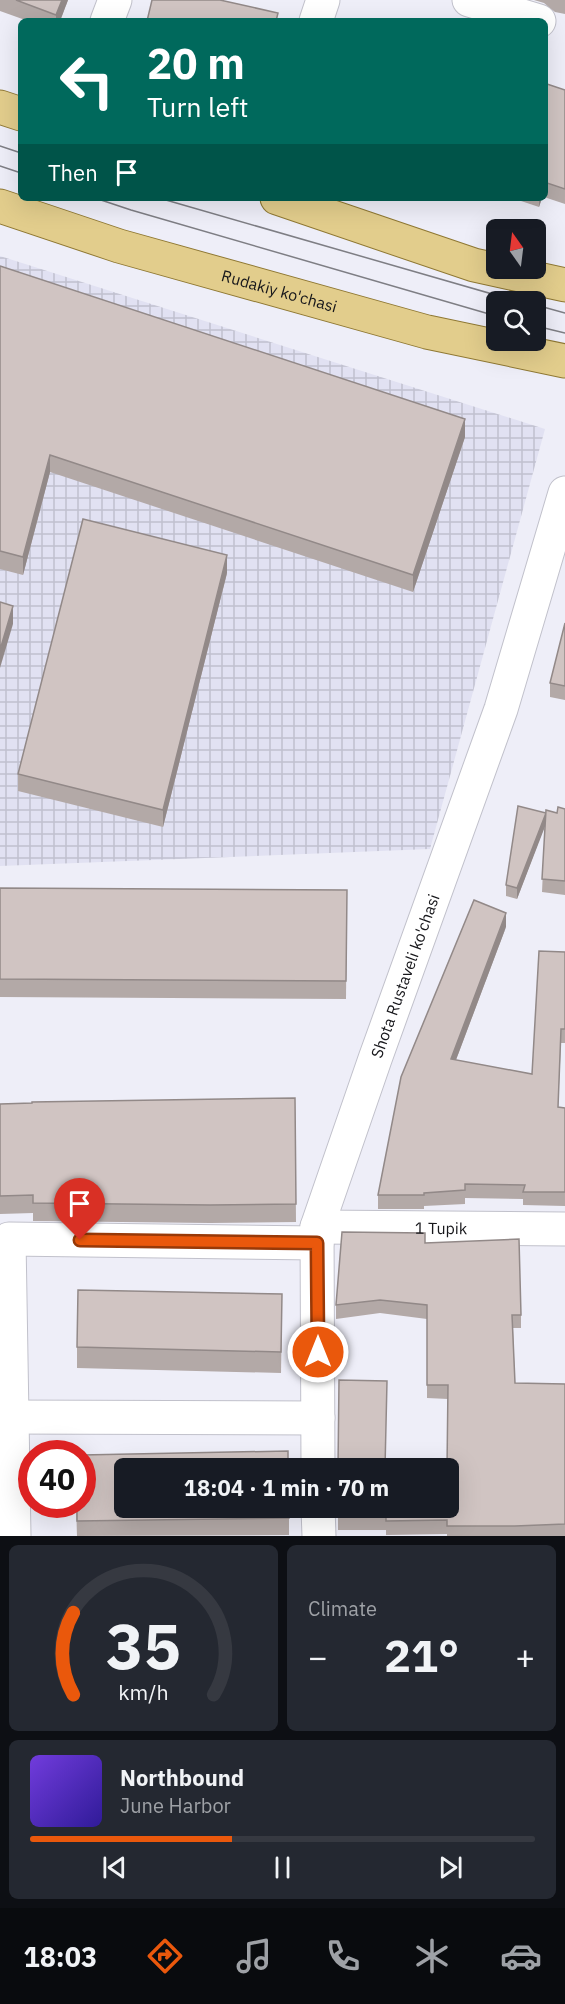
<!DOCTYPE html>
<meta charset="utf-8">
<style>
:root{--surface:#171b24;--page:#242831;--text:#f1f3f6;--muted:#9ea1a6;--line:#363941;--accent:#ea580c}
body{margin:0;font-family:"IBM Plex Sans",sans-serif;background:var(--page);color:var(--text);height:100vh;display:flex;flex-direction:column;font-size:22px;white-space:nowrap}
*{box-sizing:border-box;margin:0}
p{font-size:20px;color:var(--muted)}
.icon{flex:none;width:33px;height:33px;fill:none;stroke:currentColor;stroke-width:2;stroke-linecap:round;stroke-linejoin:round}
.map{position:relative;height:1536px;overflow:hidden}
.panel{display:flex;flex-direction:column;gap:9px;padding:9px;background:#0d0f14;flex:1}
.panel>*{flex:none}
.guide{position:absolute;left:18px;top:18px;width:530px;height:183px;border-radius:9px;box-shadow:0 6px 24px #0002;background:#00695c;color:#fff;overflow:hidden}
.needle{width:39px;rotate:346deg}
.buttons{position:absolute;left:486px;top:219px;display:grid;gap:12px}
.buttons a{display:grid;place-items:center;width:60px;height:60px;border-radius:9px;background:var(--surface);box-shadow:0 6px 24px #0002;font-size:30px}
.speed{position:absolute;left:18px;top:1440px;display:flex;gap:12px;font-size:30px;font-weight:700;text-align:center}
.speed>*{display:grid;place-content:center;width:78px;height:78px;border-radius:50%;background:var(--surface);box-shadow:0 6px 24px #0002;line-height:1}
.speed .limit{border:9px solid #d22;background:#fff;color:#111}
.pin{position:absolute;display:grid;place-items:center;width:51px;height:51px;color:#fff;margin:-62px -26px;border-radius:50% 50% 50% 0;rotate:-45deg;box-shadow:0 0 6px #0007}
.pin .icon{rotate:45deg}
.me{position:absolute;width:66px;margin:-33px;rotate:0deg;stroke-linejoin:round;filter:drop-shadow(0 0 4px #0008)}
.turn{display:flex;align-items:center;gap:21px;height:126px;padding:0 30px;font-size:27px}
.turn .icon{width:78px;height:78px;stroke-width:2.5}
.turn b{display:block;font-size:42px;line-height:51px}
.then{display:flex;align-items:center;height:57px;padding:0 30px;background:#0003;gap:12px;font-size:22px}
.big{font-size:45px;font-weight:700;line-height:1.1}
.panel .card{flex:1;display:flex;flex-direction:column;justify-content:center;gap:9px;min-width:0;padding:0 21px;border-radius:9px;background:var(--page)}
.panel .dial{align-items:center;gap:0}
.dial svg{height:156px;overflow:visible;fill:none;stroke:var(--line);stroke-width:7;stroke-linecap:round;text-anchor:middle}
.dial text{fill:var(--text);stroke:none}
.song{display:flex;align-items:center;gap:18px}
.cover{width:72px;height:72px;border-radius:9px;background:linear-gradient(135deg,hsl(260 70% 55%),hsl(250 70% 35%))}
.played{height:6px;border-radius:3px;background:linear-gradient(90deg,var(--accent) 40%,var(--line) 40%)}
.keys{display:flex;justify-content:space-around;direction:ltr}
.heat{display:flex;justify-content:space-between;align-items:center;font-size:33px;direction:ltr}
.panel .tiles{flex:1;display:grid;gap:9px;grid-template-columns:1fr 1fr}
.card:last-child{grid-column:span 2}
.trip{position:absolute;left:114px;top:1458px;width:345px;height:60px;border-radius:9px;background:var(--surface);box-shadow:0 6px 24px #0002;font-weight:700;line-height:60px;text-align:center}
.menu{display:flex;height:96px;justify-content:space-around;align-items:center;background:#090b0e;color:var(--muted)}
.menu .icon{width:42px;height:42px}
.menu .active{color:var(--accent)}
.menu b{font-size:27px;color:var(--text)}
.map>svg:first-child{display:block}
.industrial{fill:url(#industrial-grid)}
.lines{fill:none;stroke-linecap:round;stroke-linejoin:round}
.minor-casing{stroke:#c1c1cb;stroke-width:35}
.major-casing{stroke:#8f7833;stroke-width:35}
.minor{stroke:#fff;stroke-width:33}
.major{stroke:#e2cd8c;stroke-width:33}
.tram{stroke:#7e7e84;stroke-width:1.5}
.wall{fill:#b3a9a7}
.shaded-wall{fill:#928988}
.building{fill:#d0c4c2;stroke:#928988;stroke-width:1.5}
.route-casing{stroke:#983908;stroke-width:15}
.route{stroke:#ea580c;stroke-width:10}
.labels{text-anchor:middle;dominant-baseline:central;stroke-width:6;stroke-linejoin:round;paint-order:stroke}
.street-label{font-size:16px;fill:#17171b;stroke:#fff}
</style>
<div class="map">
<svg width="565" height="1536" viewBox="0 0 565 1536">
<defs>
<pattern id="industrial-grid" width="8" height="8" patternUnits="userSpaceOnUse" patternTransform="scale(1.5)"><rect width="8" height="8" fill="#e1e1f2"/><path d="M0 4h8M4 0v8" fill="none" stroke="#c0c0cf"/></pattern>
</defs>
<rect width="100%" height="100%" fill="#eeeef8"/>
<path class="industrial" d="M0,256L545,429L430,849L0,866Z"/>
<g class="lines">
<g class="minor-casing">
<g id="minor">
<path d="M469,0L539,21"/>
<path d="M107,21L115,0"/>
<path d="M316,21L323,0"/>
<path id="s1" d="M317,1227L565,1229"/>
<path d="M0,1417L318,1418"/>
<path id="s2" d="M318,1468L317,1227L375,1059L501,709L565,493"/>
<path d="M318,1508L319,1536"/>
<path d="M14,1536L9,1239L317,1243"/>
</g>
</g>
<g class="major-casing">
<g id="major">
<path d="M0,107L21,114"/>
<path d="M277,198L474,265L565,285"/>
<path id="s3" d="M0,206L119,246L427,332L565,361"/>
</g>
</g>
<use href="#minor" class="minor"/>
<use href="#major" class="major"/>
<g class="tram">
<path d="M0,146L21,153"/>
<path d="M0,166L21,173"/>
<path d="M95,198L131,210L496,316"/>
<path d="M159,198L520,302"/>
<path d="M536,305L565,313"/>
<path d="M536,326L565,333"/>
</g>
</g>
<g class="wall">
<path d="M0,0H68L60,21H28L0,11Z"/>
<path d="M534,0H565V14L555,12L544,3Z"/>
<path d="M544,83L565,90V204L544,197Z"/>
<path d="M512,198H542L539,207Z"/>
<path d="M0,266L465,437L413,592L50,472L23,575L0,569Z"/>
<path d="M227,573L163,827L18,791V774Z"/>
<path d="M565,623V700L550,697V683Z"/>
<path d="M565,809V895L542,892L545,825L517,899L506,896V885L546,813H557Z"/>
<path d="M0,888L347,890L346,999L0,997Z"/>
<path d="M506,927L456,1060L532,1074L565,952V1043H561L558,1107L565,1108V1206L523,1205V1199L465,1198V1204L424,1206V1209H378V1195Z"/>
<path d="M295,1098L296,1222L210,1223L33,1221V1213L0,1214V1104Z"/>
<path d="M425,1243L521,1315V1328H513L515,1383L565,1384V1536H447V1534L386,1535V1530H338V1508H448V1399L427,1398V1319L380,1313L336,1319V1305Z"/>
<path d="M282,1315L281,1373L77,1368V1347Z"/>
<path d="M76,1504L289,1508V1535L77,1536Z"/>
</g>
<g class="shaded-wall">
<path d="M62,0H68L60,21H56V15Z"/>
<path d="M539,198H542L539,207Z"/>
<path d="M465,419V437L413,592V575Z"/>
<path d="M50,455V472L23,575V557Z"/>
<path d="M227,555V573L163,827V810Z"/>
<path d="M13,606V624L0,668V650Z"/>
<path d="M546,813V824L517,899V888Z"/>
<path d="M506,913V927L451,1073V1059Z"/>
</g>
<g class="building">
<path d="M16,0H62L56,15Z"/>
<path d="M152,0H220L278,13L276,21H147Z"/>
<path d="M544,83L565,90V189L544,182Z"/>
<path d="M0,266L465,419L413,575L50,455L23,557L0,551Z"/>
<path d="M83,519L227,555L163,810L18,774Z"/>
<path d="M0,602L13,606L0,650Z"/>
<path d="M565,623V686L550,683Z"/>
<path d="M518,806L546,813L517,888L506,885Z"/>
<path d="M558,807L565,809V881L542,879L546,810L557,813Z"/>
<path d="M0,888L347,890L346,981L0,979Z"/>
<path d="M474,900L506,913L451,1059L532,1074L539,951L565,952V1029H561L558,1107L565,1108V1192H523L525,1185L465,1184V1190L424,1193V1195H378L401,1077Z"/>
<path d="M295,1098L296,1204L210,1205L33,1203V1195L0,1196V1104L32,1103V1102Z"/>
<path d="M342,1232L425,1233V1243L519,1239L521,1315H512L515,1383L565,1384V1524L515,1526H447V1520L386,1521V1517L338,1516V1508H448V1468H447L448,1385H427V1305L380,1300L336,1305Z"/>
<path d="M78,1290L282,1294L281,1352L77,1347Z"/>
<path d="M339,1380L387,1381L385,1468H338Z"/>
<path d="M288,1451V1468H124V1508H289V1518L77,1521V1504H82V1455Z"/>
</g>
<g class="lines">
<g class="route-casing">
<path id="route" d="M80,1240L317,1243L318,1352"/>
</g>
<use href="#route" class="route"/>
</g>
<g class="labels">
<g class="street-label">
<text stroke="none"><textPath href="#s3" startOffset="292">Rudakiy ko'chasi</textPath></text>
<text stroke="none"><textPath href="#s2" startOffset="507">Shota Rustaveli ko'chasi</textPath></text>
<text stroke="none"><textPath href="#s1" startOffset="124">1 Tupik</textPath></text>
</g>
</g>
</svg>
<div class="buttons">
<a><svg class="needle" viewBox="-14 -14 28 28"><path d="M0-13l5 13h-10z" fill="#e53935"/><path d="M0 13l5-13h-10z" fill="#9ea1a6"/></svg></a>
<a><svg class="icon" aria-label="search" viewBox="0 0 24 24"><circle cx="10" cy="10" r="6"/><path d="M15 15l6 6"/></svg></a>
</div>
<div class="speed"><div class="limit">40</div></div>
<div class="pin" style="left:80px;top:1240px;background:#d93025"><svg class="icon" aria-label="arrive" viewBox="0 0 24 24"><path d="M6 21V4h12l-3 4 3 4H6"/></svg></div>
<svg class="me" style="left:318px;top:1352px" viewBox="-20 -20 40 40"><circle r="17" fill="#ea580c" stroke="#fff" stroke-width="3"/><path d="M0-11L8 9 0 5-8 9z" fill="#fff"/></svg>
<div class="trip">18:04 · 1 min · 70 m</div>
<div class="guide">
<div class="turn"><svg class="icon" aria-label="left" viewBox="0 0 24 24"><path d="M17 20v-9H6M10 6l-5 5 5 5"/></svg><div><b>20 m</b>Turn left</div></div>
<div class="then">Then<svg class="icon" aria-label="arrive" viewBox="0 0 24 24"><path d="M6 21V4h12l-3 4 3 4H6"/></svg></div>
</div>
</div>
<section class="panel">
<div class="tiles">
<div class="card dial"><svg viewBox="0 0 100 80">
<path d="M14 69A42 42 0 1 1 86 69"/>
<path d="M14 69A42 42 0 0 1 14 27" stroke="#ea580c"/>
<text x="50" y="56" font-size="32" font-weight="700">35</text>
<text x="50" y="72" font-size="11">km/h</text>
</svg></div>
<div class="card"><p>Climate</p>
<div class="heat"><a>−</a><b class="big">21°</b><a>+</a></div>
</div>
<div class="card">
<div class="song"><i class="cover"></i><div><b>Northbound</b><p>June Harbor</p></div></div>
<div class="played"></div>
<div class="keys"><svg class="icon" aria-label="previous" viewBox="0 0 24 24"><path d="M18 5L8 12l10 7zM5 5v14"/></svg><svg class="icon" aria-label="pause" viewBox="0 0 24 24"><path d="M8 5v14M16 5v14"/></svg><svg class="icon" aria-label="next" viewBox="0 0 24 24"><path d="M6 5l10 7-10 7zM19 5v14"/></svg></div>
</div>
</div>
</section>
<nav class="menu">
<b>18:03</b>
<svg class="icon active" aria-label="directions" viewBox="0 0 24 24"><path d="M12 3l9 9-9 9-9-9zM9 14v-3h6M13 9l2 2-2 2"/></svg>
<svg class="icon" aria-label="music" viewBox="0 0 24 24"><path d="M9 18V5l10-2v13"/><circle cx="6" cy="18" r="3"/><circle cx="16" cy="16" r="3"/></svg>
<svg class="icon" aria-label="phone" viewBox="0 0 24 24"><path d="M5 4h4l2 5-3 2q2 4 5 5l2-3 5 2v4C11 20 4 13 5 4z"/></svg>
<svg class="icon" aria-label="climate" viewBox="0 0 24 24"><path d="M12 3v18M4 7l16 10M4 17L20 7"/></svg>
<svg class="icon" aria-label="car" viewBox="0 0 24 24"><path d="M5 17H2v-5l4-1 3-4h7l3 4 3 1v5h-3M9 17h6M6 11h13"/><circle cx="7" cy="17" r="2"/><circle cx="17" cy="17" r="2"/></svg>
</nav>
